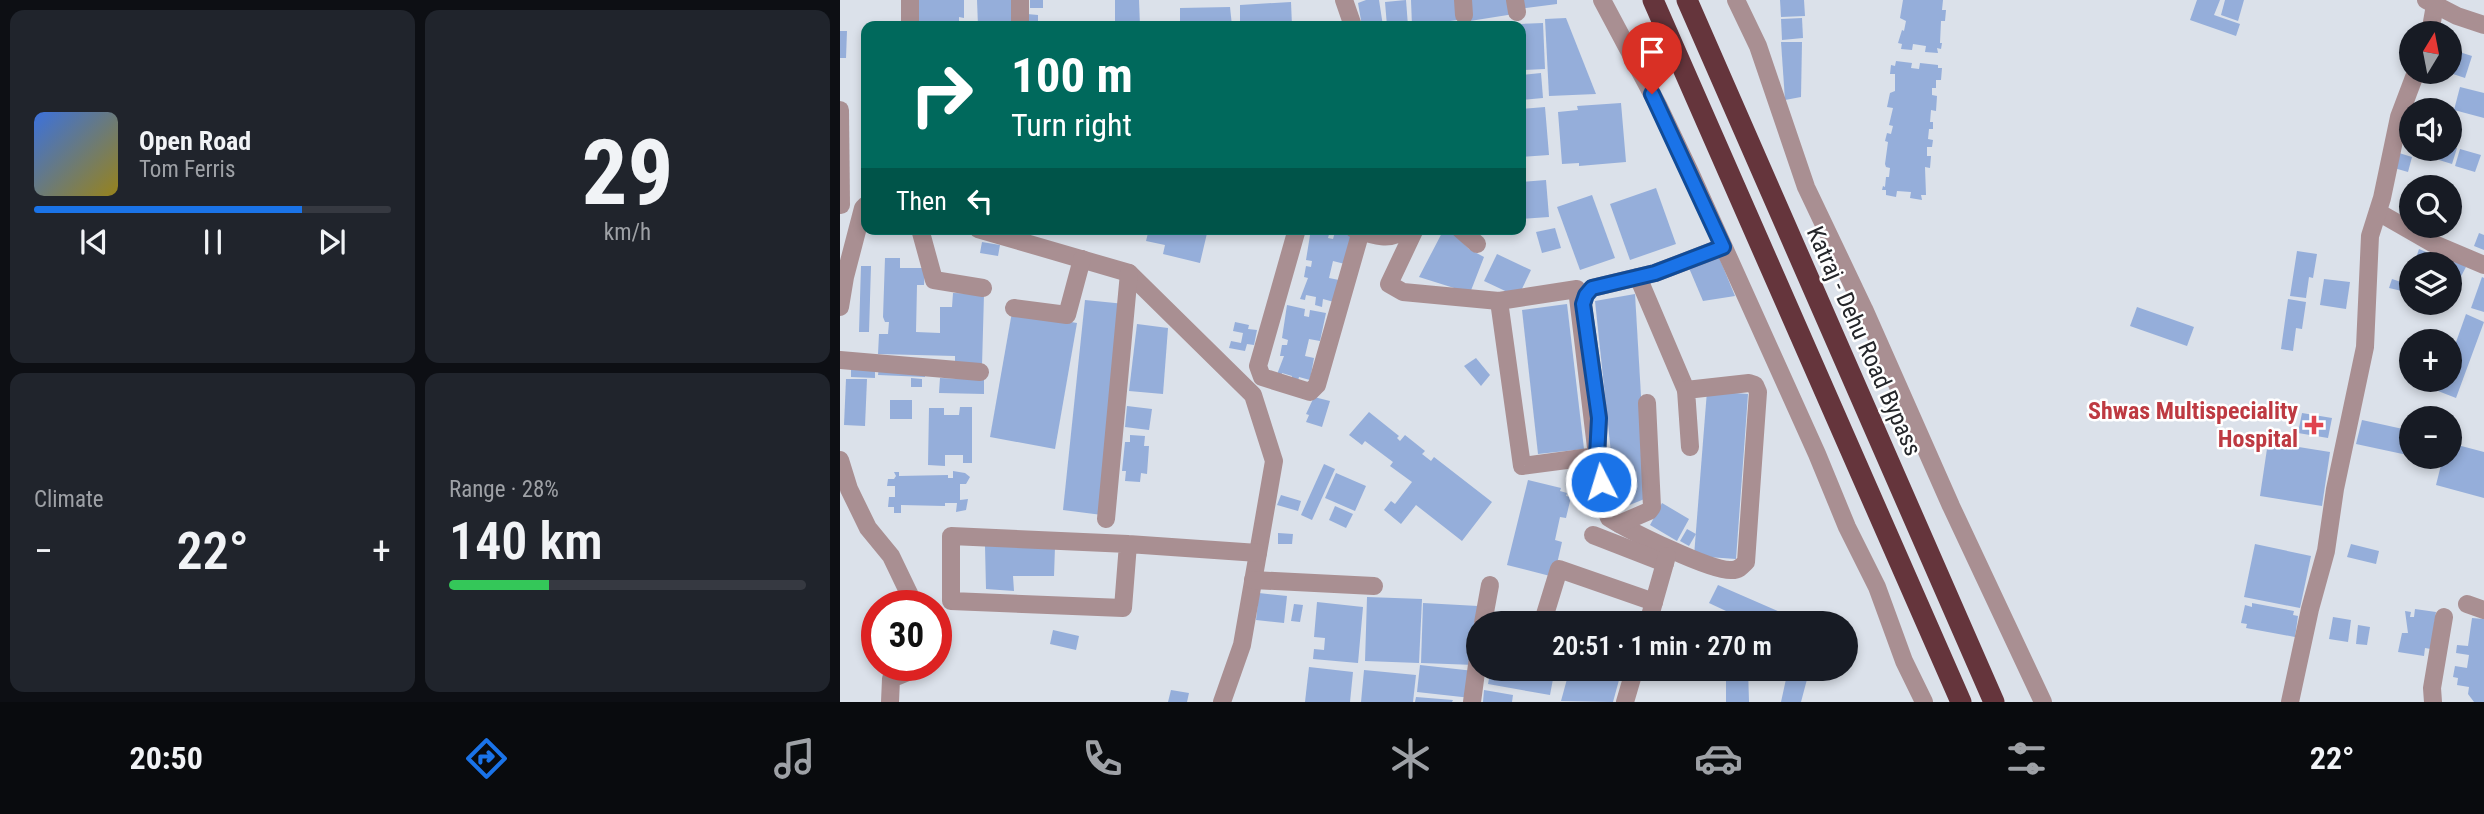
<!DOCTYPE html>
<meta charset="utf-8">
<style>
:root{--surface:#171b24;--page:#20242c;--text:#f1f3f6;--muted:#9ea1a6;--line:#363941;--accent:#1a73e8}
body{margin:0;font-family:"Roboto Condensed",sans-serif;background:var(--page);color:var(--text);height:100vh;display:flex;flex-direction:column;font-size:26px;white-space:nowrap}
*{box-sizing:border-box;margin:0}
p{font-size:23px;color:var(--muted)}
.icon{flex:none;width:38px;height:38px;fill:none;stroke:currentColor;stroke-width:2;stroke-linecap:round;stroke-linejoin:round}
.map{position:relative;flex:1;overflow:hidden}
.drawer{display:flex;flex-direction:column;gap:10px;padding:10px;background:#0d0f14;width:840px}
.drawer>*{flex:none}
.hud{position:absolute;left:21px;top:21px;width:665px;height:214px;border-radius:14px;box-shadow:0 4px 10px #0003;background:#00695c;color:#fff;overflow:hidden}
.needle{width:46px;rotate:10deg}
.tools{position:absolute;left:1559px;top:21px;display:grid;gap:14px}
.tools a{display:grid;place-items:center;width:63px;height:63px;border-radius:50%;background:var(--surface);box-shadow:0 4px 10px #0003;font-size:35px}
.speed{position:absolute;left:21px;top:590px;display:flex;gap:14px;font-size:35px;font-weight:700;text-align:center}
.speed>*{display:grid;place-content:center;width:91px;height:91px;border-radius:50%;background:var(--surface);box-shadow:0 4px 10px #0003;line-height:1}
.speed .limit{border:10px solid #d22;background:#fff;color:#111}
.pin{position:absolute;display:grid;place-items:center;width:60px;height:60px;color:#fff;margin:-72px -30px;border-radius:50% 50% 50% 0;rotate:-45deg;box-shadow:0 0 7px #0007}
.pin .icon{rotate:45deg}
.me{position:absolute;width:77px;margin:-38px;rotate:355deg;stroke-linejoin:round;filter:drop-shadow(0 0 5px #0008)}
.turn{display:flex;align-items:center;gap:24px;height:147px;padding:0 35px;font-size:32px}
.turn .icon{width:91px;height:91px;stroke-width:2.5}
.turn b{display:block;font-size:49px;line-height:60px}
.then{display:flex;align-items:center;height:66px;padding:0 35px;background:#0003;gap:14px;font-size:26px}
.big{font-size:52px;font-weight:600;line-height:1.1}
.drawer .card{flex:1;display:flex;flex-direction:column;justify-content:center;gap:10px;min-width:0;padding:0 24px;border-radius:14px;background:var(--page)}
.drawer .dial{align-items:center;gap:0}
.dial b{font-size:91px;line-height:1}
.song{display:flex;align-items:center;gap:21px}
.cover{width:84px;height:84px;border-radius:10px;background:linear-gradient(135deg,hsl(220 70% 55%),hsl(50 70% 35%))}
.played{height:7px;border-radius:4px;background:linear-gradient(90deg,var(--accent) 75%,var(--line) 75%)}
.keys{display:flex;justify-content:space-around;direction:ltr}
.heat{display:flex;justify-content:space-between;align-items:center;font-size:38px;direction:ltr}
.charge{height:10px;border-radius:5px;background:linear-gradient(90deg,#34c759 28%,var(--line) 0)}
.drawer .tiles{flex:1;display:grid;gap:10px;grid-template-columns:repeat(2,1fr)}
.trip{position:absolute;left:626px;top:611px;width:392px;height:70px;border-radius:35px;background:var(--surface);box-shadow:0 4px 10px #0003;font-weight:600;line-height:70px;text-align:center}
.menu{display:flex;height:112px;justify-content:space-around;align-items:center;background:#090b0e;color:var(--muted)}
.menu .icon{width:49px;height:49px}
.menu .active{color:var(--accent)}
.menu b{font-size:32px;color:var(--text)}
main{display:flex;flex:1;min-height:0}
.map>svg:first-child{display:block}
.building{fill:#95aeda}
.lines{fill:none;stroke-linecap:round;stroke-linejoin:round}
.minor{stroke:#a98f92;stroke-width:18}
.highway{stroke:#65353c;stroke-width:21}
.route-casing{stroke:#114b97;stroke-width:18}
.route{stroke:#1a73e8;stroke-width:12}
.health-dot{fill:#e0444e;stroke:#fff;stroke-width:2.5}
.labels{text-anchor:middle;dominant-baseline:central;stroke-width:5;stroke-linejoin:round;paint-order:stroke}
.street-label{font-size:24px;fill:#24262a;stroke:#fff}
.health-label{font-size:24px;font-weight:bold;fill:#be3a42;stroke:#fff;text-anchor:end}
</style>
<main>
<section class="drawer">
<div class="tiles">
<div class="card">
<div class="song"><i class="cover"></i><div><b>Open Road</b><p>Tom Ferris</p></div></div>
<div class="played"></div>
<div class="keys"><svg class="icon" aria-label="previous" viewBox="0 0 24 24"><path d="M18 5L8 12l10 7zM5 5v14"/></svg><svg class="icon" aria-label="pause" viewBox="0 0 24 24"><path d="M8 5v14M16 5v14"/></svg><svg class="icon" aria-label="next" viewBox="0 0 24 24"><path d="M6 5l10 7-10 7zM19 5v14"/></svg></div>
</div>
<div class="card dial"><b>29</b><p>km/h</p></div>
<div class="card"><p>Climate</p>
<div class="heat"><a>−</a><b class="big">22°</b><a>+</a></div>
</div>
<div class="card"><p>Range · 28%</p><b class="big">140 km</b><div class="charge"></div></div>
</div>
</section>
<div class="map">
<svg width="1644" height="702" viewBox="0 0 1644 702">
<rect width="100%" height="100%" fill="#dbe1ea"/>
<g class="building">
<path d="M79,0H124V18L119,17V26H78Z"/>
<path d="M137,0H175L176,26H138Z"/>
<rect x="190" y="0" width="13" height="8"/>
<path d="M275,0H299L300,26H275Z"/>
<path d="M526,0H539L543,26H522L518,3Z"/>
<path d="M566,0L568,26H547L545,2Z"/>
<path d="M571,0H615L618,20L572,26Z"/>
<path d="M628,0H672L674,14L630,21Z"/>
<path d="M678,0H717V4L679,9Z"/>
<path d="M940,0H964L965,16L941,17Z"/>
<path d="M1063,0H1103L1102,10H1106L1105,21H1101L1100,43H1102L1101,49L1097,48L1098,53L1085,52L1086,46L1073,44L1072,50L1061,49L1062,44L1058,43L1062,30L1064,31L1066,21L1060,18Z"/>
<path d="M1357,0H1380L1374,15L1400,24L1396,36L1350,20Z"/>
<path d="M1385,0H1404L1398,21L1381,15Z"/>
<path d="M451,2L452,26H400V5Z"/>
<path d="M390,7L392,26H340V8Z"/>
<path d="M187,14L198,15V26H187Z"/>
<path d="M726,18L756,94L709,96L705,19Z"/>
<path d="M962,18L963,38L942,40L941,19Z"/>
<path d="M703,23L705,69L681,70V24Z"/>
<path d="M0,31H7L6,58H0Z"/>
<path d="M941,42H962L961,97L945,100Z"/>
<path d="M1610,49L1632,56L1625,78L1610,73Z"/>
<path d="M1056,61L1072,63L1071,68L1079,69L1080,63L1098,65V68H1102L1101,80H1096V88H1092V95L1097,96L1096,111L1091,110L1090,122H1093V129H1089L1088,139L1093,140L1092,147H1087V156H1091L1090,168L1085,167L1086,195H1081L1082,200L1070,198L1071,192L1057,191L1056,197L1046,195V190H1042L1043,186L1045,187L1046,177H1049L1050,168L1046,167L1045,164L1048,142L1045,141L1047,133L1051,134L1053,126L1049,125L1053,108L1047,107L1050,93L1055,91V74H1050L1051,65L1055,66Z"/>
<path d="M701,73L703,98L681,100V75Z"/>
<path d="M1620,87L1644,93V118L1614,110Z"/>
<path d="M781,103L786,162L739,166V163L722,164L718,112L738,110L737,106Z"/>
<path d="M705,107L709,155L681,157V109Z"/>
<path d="M1610,146L1617,148L1612,164L1599,160L1603,149H1610Z"/>
<path d="M1620,149L1641,155L1635,172L1615,166Z"/>
<path d="M1559,153L1572,157L1568,172L1554,168Z"/>
<path d="M706,180L709,217L681,219V182Z"/>
<path d="M816,188L836,244L790,260L770,204Z"/>
<path d="M752,195L775,258L740,270L717,207Z"/>
<path d="M715,228L721,248L702,253L696,232Z"/>
<path d="M309,229H368L360,263L323,254L325,245L306,241Z"/>
<path d="M471,229L490,231L488,238L493,239L495,232L511,235L505,264L493,261L489,278L499,280L494,302L483,299L482,307L475,305L476,297L466,295L465,300L460,299L468,278L464,277L466,266L471,267L472,261L466,260Z"/>
<path d="M604,229H609L629,249L644,257L630,293L579,277Z"/>
<path d="M1639,233L1644,235V250L1634,246Z"/>
<path d="M142,242L160,245L158,256L140,253Z"/>
<path d="M1579,249L1591,254L1587,264H1574Z"/>
<path d="M1457,251L1477,254L1473,278L1469,277L1466,298L1450,296Z"/>
<path d="M657,254L691,270L678,297L644,281Z"/>
<path d="M879,257L895,296L863,301L849,268Z"/>
<path d="M1609,257L1626,267L1618,282L1610,278V264H1605Z"/>
<path d="M45,258H60V268H85L84,285H77L76,332L100,333V307H112L113,293L144,294L142,366L115,365V356L38,354L39,334H48L49,322H45L43,317Z"/>
<path d="M21,266H31L29,332H19Z"/>
<path d="M1642,277L1644,278V312L1631,308Z"/>
<path d="M1484,279L1510,282L1506,309L1480,305Z"/>
<path d="M1552,279L1564,283L1562,291L1549,288Z"/>
<path d="M795,294L807,498L777,510L755,301Z"/>
<path d="M1448,299L1466,302L1462,329L1456,328L1453,351L1441,349Z"/>
<path d="M245,300L285,304L262,515L223,510Z"/>
<path d="M727,304L744,449L698,454L682,310Z"/>
<path d="M447,305L465,309L464,316L469,317L470,310L486,313L480,341L469,339L465,356L474,358L470,380L459,377L457,385L451,383L452,376L442,373L441,378L436,377L444,356H440L442,345H447L448,340L442,338Z"/>
<path d="M1297,307L1354,327L1347,346L1290,326Z"/>
<path d="M172,312L237,323L215,449L150,437Z"/>
<path d="M1626,314L1644,322L1616,398L1598,391L1602,380H1610V359Z"/>
<path d="M395,322L409,325L408,329L417,330L414,345L407,344L405,351L389,348L391,341L401,343L403,333L393,331Z"/>
<path d="M297,324L328,328L323,394L289,391Z"/>
<path d="M636,358L650,375L641,386L624,366Z"/>
<path d="M11,365L35,366V378L11,377Z"/>
<path d="M39,366L85,368V377L38,375Z"/>
<path d="M144,376V394L99,393L100,378L126,379Z"/>
<path d="M71,378L82,379V387H71Z"/>
<path d="M6,379H27L25,426L4,425Z"/>
<path d="M867,391L908,394L896,559L854,556Z"/>
<path d="M474,397L490,401L482,427L466,422L469,415L466,414Z"/>
<rect x="50" y="400" width="22" height="19"/>
<path d="M287,406L312,409L309,430L285,427Z"/>
<path d="M120,407H132V463H123V455H105V466L88,465L89,408H104V415H119Z"/>
<path d="M529,412L559,436L557,438L560,441L565,435L585,451L582,454L591,461L594,457L652,502L622,541L576,505L561,524L544,510L551,501L555,504L572,482L550,466L553,462L525,441L522,445L509,435Z"/>
<path d="M1462,413L1492,418L1488,438L1458,433Z"/>
<path d="M1522,420L1572,431V456L1516,444Z"/>
<path d="M290,435L305,436L304,446H309L307,474L301,473L300,482L285,481L286,471H282L285,442H290Z"/>
<path d="M1428,442L1490,452L1482,506L1420,496Z"/>
<path d="M1610,443L1644,452V498L1596,485L1603,457H1610Z"/>
<path d="M484,464L495,469L472,520L461,515Z"/>
<path d="M113,471L125,473L130,477L126,484H120V500L128,499L126,510L116,512L117,503H105V506L61,505V513H54V507H48L49,497H55V486H47L48,479H54L56,476L54,472H59V476L108,475V478H113Z"/>
<path d="M496,473L526,486L515,511L485,498Z"/>
<path d="M688,480L721,488L720,491L727,493L726,496L731,497L726,518L720,517L715,540L722,542L714,577L667,565Z"/>
<path d="M441,495L461,501L458,511L437,505Z"/>
<path d="M822,503L849,519L837,541L810,525Z"/>
<path d="M495,506L513,514L506,528L489,520Z"/>
<path d="M847,529L856,534L849,546L840,541Z"/>
<path d="M438,533L453,534L452,544H438Z"/>
<path d="M1415,544L1471,556L1460,608L1404,597Z"/>
<path d="M1511,544L1539,551L1536,564L1507,557Z"/>
<path d="M145,546L215,547L214,576H173L174,591L146,589Z"/>
<path d="M878,585L940,612L936,623H914L908,620V623H886V611L869,603Z"/>
<path d="M419,593L447,596L444,623L416,620Z"/>
<path d="M527,597L582,599L579,663L525,661Z"/>
<path d="M477,602L523,607L518,663L473,659L474,649L484,650L485,638L474,637Z"/>
<path d="M583,603L638,606L635,665L581,663Z"/>
<path d="M1412,603L1454,611L1453,615L1458,616L1455,637L1406,628L1407,624L1401,623L1405,605L1412,607Z"/>
<path d="M454,604L463,605L460,622L451,621Z"/>
<path d="M1575,609L1596,612L1591,649L1585,648L1584,656L1558,652L1562,633H1568L1565,611L1571,612L1570,617H1574Z"/>
<path d="M1493,617L1511,620L1508,642L1489,639Z"/>
<path d="M1632,618L1644,619V702H1634L1628,694L1629,687L1617,685L1618,678L1613,677L1615,666L1627,668L1629,655L1616,653L1617,645L1628,646Z"/>
<path d="M1518,625L1530,627L1527,645L1516,644Z"/>
<path d="M213,630L239,636L236,650L210,644Z"/>
<path d="M580,665L634,671L631,698L577,692Z"/>
<path d="M469,667L513,672L510,702H465Z"/>
<path d="M651,668H715L710,695L648,684Z"/>
<path d="M730,668L782,669L773,702L721,701Z"/>
<path d="M886,668H908L909,702H886Z"/>
<path d="M946,668H970L961,702H941L948,670Z"/>
<path d="M524,670L576,675L573,702H521Z"/>
<path d="M331,690L349,693L347,702H328Z"/>
<path d="M644,690L673,695L672,702H643Z"/>
<path d="M576,697L613,700L612,702H575Z"/>
</g>
<g class="lines">
<g class="minor">
<path d="M70,0V26"/>
<path d="M504,0L513,26"/>
<path d="M623,0L624,15"/>
<path d="M675,0L677,12"/>
<path d="M762,0L819,107L850,172L977,454L1007,527L1037,587L1064,661L1084,702"/>
<path d="M896,0L918,46L966,187L1024,309L1111,506L1203,702"/>
<path d="M1586,0L1617,16L1644,25"/>
<path d="M180,26V0"/>
<path d="M1590,33L1595,5"/>
<path d="M0,110L1,205"/>
<path d="M1538,212L1592,243L1644,265"/>
<path d="M80,229L94,280L143,288"/>
<path d="M138,229L289,273L413,395L434,461L402,645L382,702"/>
<path d="M457,229L418,366L422,377L470,392L477,385L521,231"/>
<path d="M514,229C529,234 552,243 563,229"/>
<path d="M575,229L549,284L563,292L659,301"/>
<path d="M620,229L637,244"/>
<path d="M798,277L846,390"/>
<path d="M737,289L757,456L682,466L659,301Z"/>
<path d="M0,307L5,277L23,208L26,205"/>
<path d="M174,308L227,315L242,259"/>
<path d="M0,360L140,372"/>
<path d="M850,447L846,390L909,383L915,385L918,392L906,562C902,566 899,570 892,570C872,572 788,530 769,518L765,507L757,456L759,418L743,305L745,295L752,288L815,273L883,247"/>
<path d="M0,460L9,489L28,528L51,556L75,606"/>
<path d="M266,519L289,273"/>
<path d="M779,524L809,511L812,507L807,403"/>
<path d="M753,535L825,563"/>
<path d="M288,544L283,608L111,601V536L288,544L418,553"/>
<path d="M413,580L534,586"/>
<path d="M1627,604L1644,610"/>
<path d="M643,623L650,585"/>
<path d="M709,623L703,621L719,569L814,602"/>
<path d="M808,623L827,556"/>
<path d="M50,702L51,679L85,665"/>
<path d="M632,702L639,650"/>
<path d="M785,702L795,668"/>
<path d="M1450,702L1470,609L1486,551L1495,489L1525,347L1530,236L1542,198L1559,117L1576,72"/>
<path d="M1593,702L1592,688L1604,617"/>
</g>
<g class="highway">
<path d="M813,0L1121,702"/>
<path d="M847,0L1154,702"/>
</g>
</g>
<g class="lines">
<g class="route-casing">
<path id="route" d="M761,482L757,456L759,418L743,304L746,295L752,288L815,273L883,247L812,94"/>
</g>
<use href="#route" class="route"/>
</g>
<path class="health-dot" d="M1470.5 414.5h7v7h7v7h-7v7h-7v-7h-7v-7h7z"/>
<g class="labels">
<g class="street-label">
<text transform="translate(1024 341) rotate(66)">Katraj - Dehu Road Bypass</text>
</g>
<g class="health-label">
<text x="1458" y="411">Shwas Multispeciality<tspan x="1458" dy="28">Hospital</tspan></text>
</g>
</g>
</svg>
<div class="tools">
<a><svg class="needle" viewBox="-14 -14 28 28"><path d="M0-13l5 13h-10z" fill="#e53935"/><path d="M0 13l5-13h-10z" fill="#9ea1a6"/></svg></a>
<a><svg class="icon" aria-label="sound" viewBox="0 0 24 24"><path d="M4 9h4l5-4v14l-5-4H4zM17 9q2 3 0 6"/></svg></a>
<a><svg class="icon" aria-label="search" viewBox="0 0 24 24"><circle cx="10" cy="10" r="6"/><path d="M15 15l6 6"/></svg></a>
<a><svg class="icon" aria-label="layers" viewBox="0 0 24 24"><path d="M12 4l9 5-9 5-9-5zM3 14l9 5 9-5"/></svg></a>
<a>+</a>
<a>−</a>
</div>
<div class="speed"><div class="limit">30</div></div>
<div class="pin" style="left:812px;top:94px;background:#d93025"><svg class="icon" aria-label="arrive" viewBox="0 0 24 24"><path d="M6 21V4h12l-3 4 3 4H6"/></svg></div>
<svg class="me" style="left:761px;top:482px" viewBox="-20 -20 40 40"><circle r="17" fill="#1a73e8" stroke="#fff" stroke-width="3"/><path d="M0-11L8 9 0 5-8 9z" fill="#fff"/></svg>
<div class="trip">20:51 · 1 min · 270 m</div>
<div class="hud">
<div class="turn"><svg class="icon" aria-label="right" viewBox="0 0 24 24"><path d="M7 20v-9h11M14 6l5 5-5 5"/></svg><div><b>100 m</b>Turn right</div></div>
<div class="then">Then<svg class="icon" aria-label="left" viewBox="0 0 24 24"><path d="M17 20v-9H6M10 6l-5 5 5 5"/></svg></div>
</div>
</div>
</main>
<nav class="menu">
<b>20:50</b>
<svg class="icon active" aria-label="directions" viewBox="0 0 24 24"><path d="M12 3l9 9-9 9-9-9zM9 14v-3h6M13 9l2 2-2 2"/></svg>
<svg class="icon" aria-label="music" viewBox="0 0 24 24"><path d="M9 18V5l10-2v13"/><circle cx="6" cy="18" r="3"/><circle cx="16" cy="16" r="3"/></svg>
<svg class="icon" aria-label="phone" viewBox="0 0 24 24"><path d="M5 4h4l2 5-3 2q2 4 5 5l2-3 5 2v4C11 20 4 13 5 4z"/></svg>
<svg class="icon" aria-label="climate" viewBox="0 0 24 24"><path d="M12 3v18M4 7l16 10M4 17L20 7"/></svg>
<svg class="icon" aria-label="car" viewBox="0 0 24 24"><path d="M5 17H2v-5l4-1 3-4h7l3 4 3 1v5h-3M9 17h6M6 11h13"/><circle cx="7" cy="17" r="2"/><circle cx="17" cy="17" r="2"/></svg>
<svg class="icon" aria-label="filters" viewBox="0 0 24 24"><path d="M4 7h16M4 17h16"/><circle cx="9" cy="7" r="2"/><circle cx="15" cy="17" r="2"/></svg>
<b>22°</b>
</nav>
